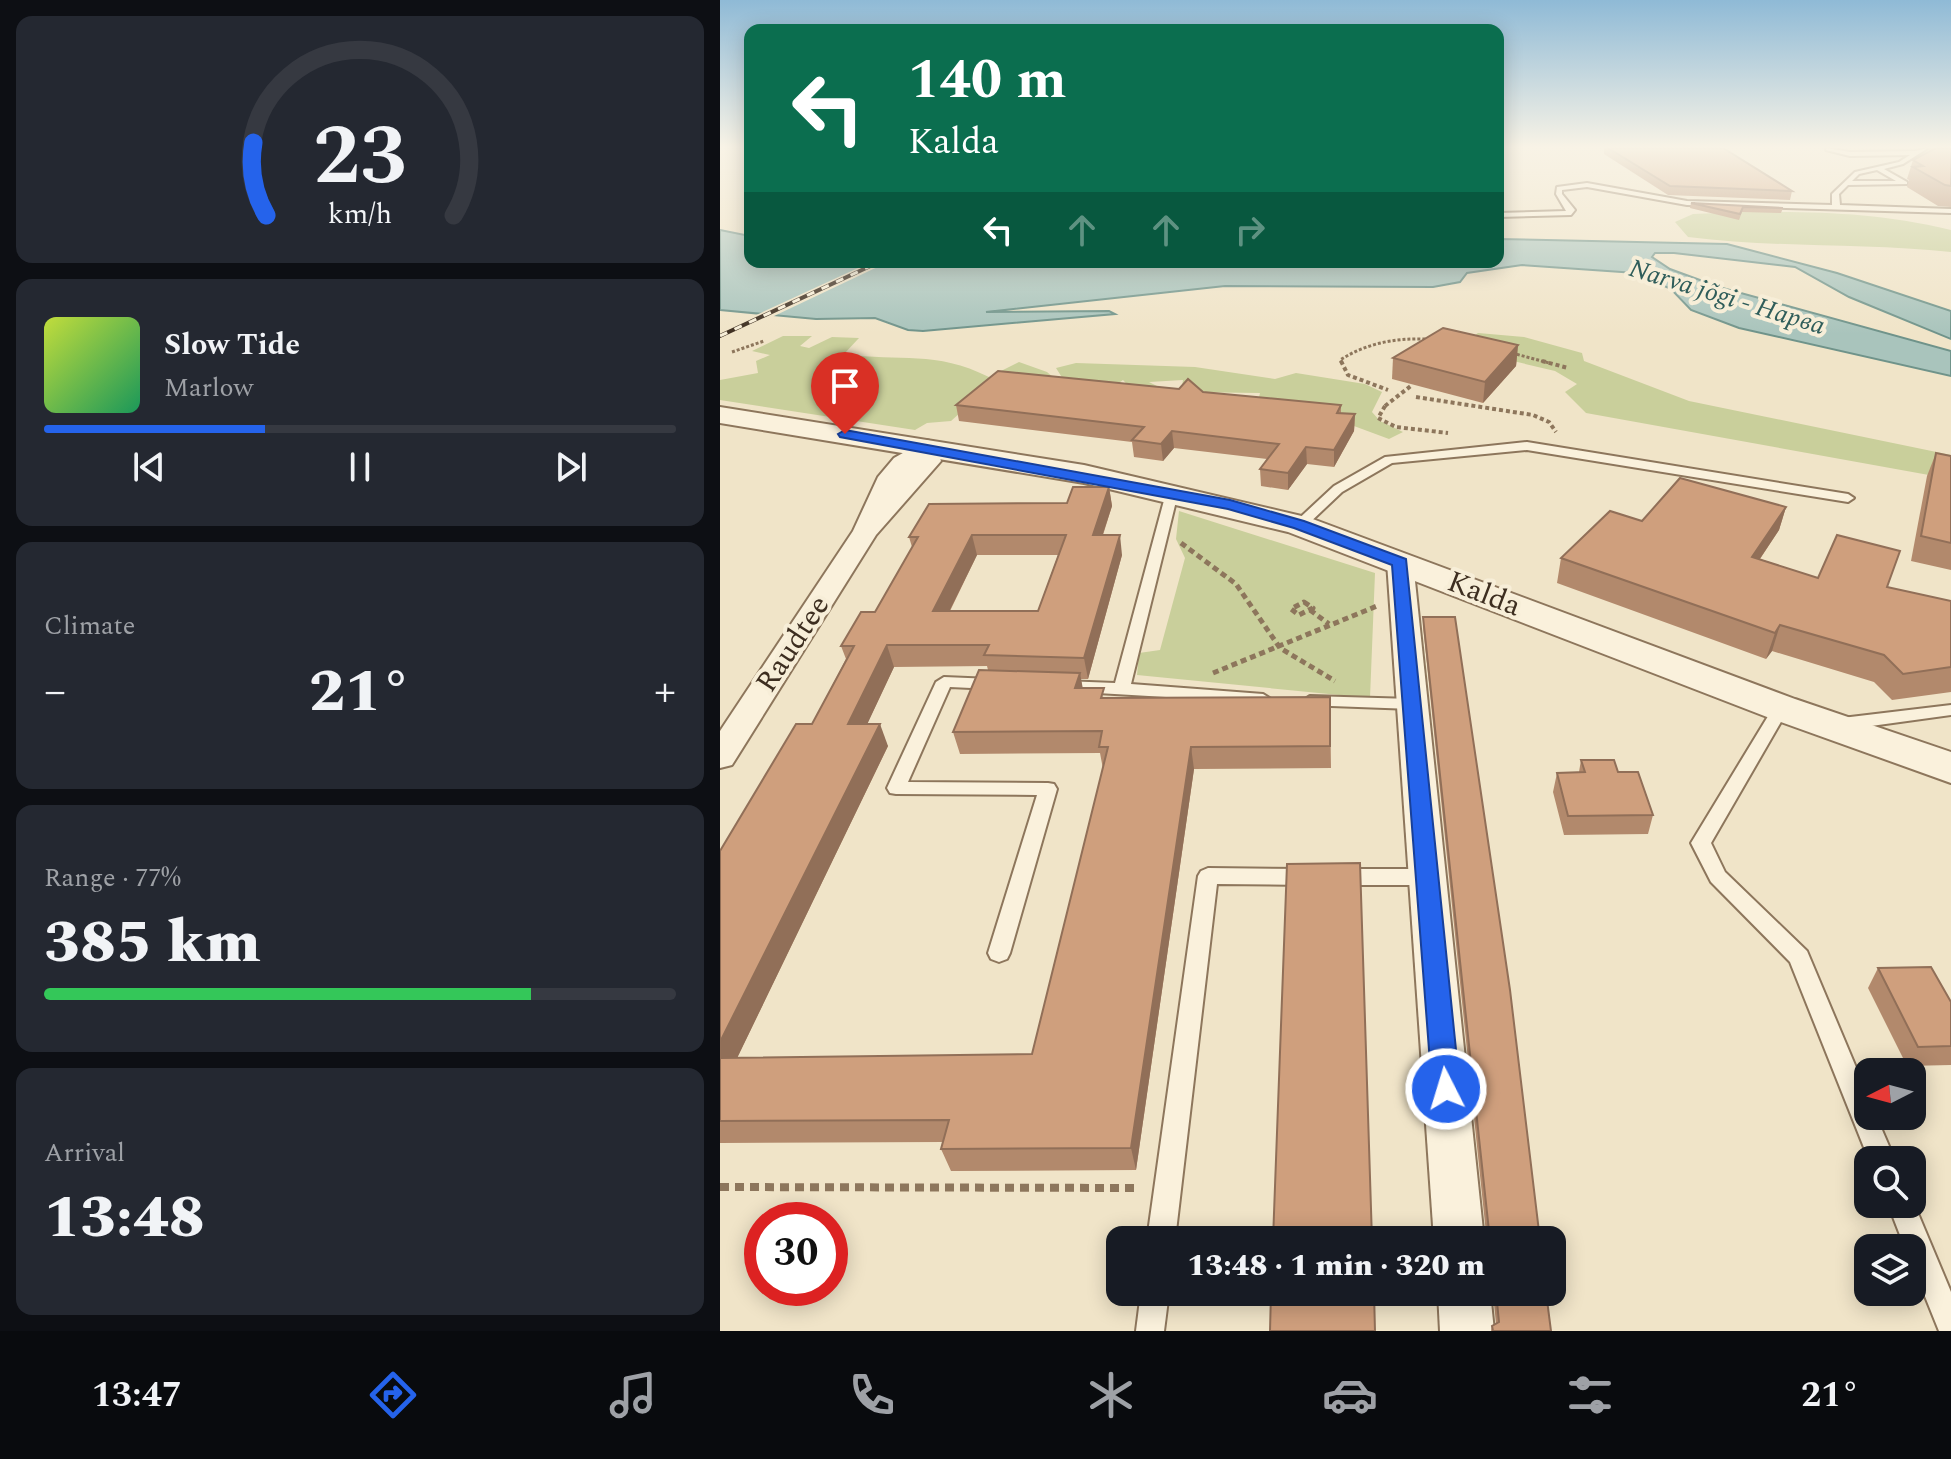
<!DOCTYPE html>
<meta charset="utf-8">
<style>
:root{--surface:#171b24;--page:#242831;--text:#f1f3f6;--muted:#9ea1a6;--line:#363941;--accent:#2563eb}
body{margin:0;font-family:Spectral,serif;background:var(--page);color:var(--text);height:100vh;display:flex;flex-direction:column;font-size:30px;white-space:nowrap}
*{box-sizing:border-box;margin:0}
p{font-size:26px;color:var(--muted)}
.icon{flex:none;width:44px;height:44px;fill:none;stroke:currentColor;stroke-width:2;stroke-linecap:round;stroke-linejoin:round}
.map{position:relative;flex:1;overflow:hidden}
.drawer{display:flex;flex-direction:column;gap:16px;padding:16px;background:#0d0f14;width:720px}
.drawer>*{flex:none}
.hud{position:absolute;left:24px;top:24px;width:760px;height:244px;border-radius:16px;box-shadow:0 4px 20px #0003;background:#0b6e4f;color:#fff;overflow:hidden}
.needle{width:52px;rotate:264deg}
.buttons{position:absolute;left:1134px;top:1058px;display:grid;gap:16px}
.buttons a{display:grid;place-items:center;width:72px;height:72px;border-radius:16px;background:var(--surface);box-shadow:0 4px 20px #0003;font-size:40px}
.speed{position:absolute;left:24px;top:1202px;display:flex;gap:16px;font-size:40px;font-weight:700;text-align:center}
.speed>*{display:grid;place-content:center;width:104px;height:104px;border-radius:50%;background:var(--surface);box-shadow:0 4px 20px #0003;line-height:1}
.speed .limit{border:12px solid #d22;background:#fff;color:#111}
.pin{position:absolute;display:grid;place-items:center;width:68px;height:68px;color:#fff;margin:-82px -34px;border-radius:50% 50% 50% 0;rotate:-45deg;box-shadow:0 0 8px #0007}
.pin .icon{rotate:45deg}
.me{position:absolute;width:88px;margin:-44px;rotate:355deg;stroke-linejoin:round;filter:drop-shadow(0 0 6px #0008)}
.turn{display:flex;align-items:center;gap:28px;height:168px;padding:0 32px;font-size:36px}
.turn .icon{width:104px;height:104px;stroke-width:2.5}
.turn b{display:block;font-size:56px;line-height:68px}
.lanes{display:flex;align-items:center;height:76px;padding:0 32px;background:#0003;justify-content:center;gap:40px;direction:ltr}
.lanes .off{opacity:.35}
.big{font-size:60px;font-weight:800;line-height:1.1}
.drawer .card{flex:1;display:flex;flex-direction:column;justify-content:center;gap:12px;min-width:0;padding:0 28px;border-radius:16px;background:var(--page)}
.drawer .dial{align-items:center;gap:0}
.dial svg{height:208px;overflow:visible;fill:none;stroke:var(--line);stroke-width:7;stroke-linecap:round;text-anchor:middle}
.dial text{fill:var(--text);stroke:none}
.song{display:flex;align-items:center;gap:24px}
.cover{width:96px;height:96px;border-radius:12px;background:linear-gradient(135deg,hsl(70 70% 55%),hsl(150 70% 35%))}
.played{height:8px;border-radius:4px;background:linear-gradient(90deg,var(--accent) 35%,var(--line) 35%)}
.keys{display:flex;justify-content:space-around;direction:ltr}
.heat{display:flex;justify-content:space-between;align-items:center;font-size:44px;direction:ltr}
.charge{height:12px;border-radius:6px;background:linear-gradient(90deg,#34c759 77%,var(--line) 0)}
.trip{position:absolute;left:386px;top:1226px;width:460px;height:80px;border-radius:16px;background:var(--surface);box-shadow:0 4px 20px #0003;font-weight:800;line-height:80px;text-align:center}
.tabs{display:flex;height:128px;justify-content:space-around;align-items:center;background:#090b0e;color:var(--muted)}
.tabs .icon{width:56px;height:56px}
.tabs .on{color:var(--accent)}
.tabs b{font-size:36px;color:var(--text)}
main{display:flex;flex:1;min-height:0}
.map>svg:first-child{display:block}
.green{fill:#c9cf9b}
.water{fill:#a9c4bc;stroke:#6f938a;stroke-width:2}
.pier{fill:#f0e4c8}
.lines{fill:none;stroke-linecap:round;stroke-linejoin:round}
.service-casing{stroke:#8d765c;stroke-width:4}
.minor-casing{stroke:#8d765c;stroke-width:4}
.tertiary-casing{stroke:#8d765c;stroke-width:4}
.path-far3{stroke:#8d765c;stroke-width:3;stroke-dasharray:3 2;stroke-linecap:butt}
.path-far2{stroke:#8d765c;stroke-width:4;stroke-dasharray:4 3;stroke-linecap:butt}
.path-far1{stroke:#8d765c;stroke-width:5;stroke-dasharray:6 4;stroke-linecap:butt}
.path{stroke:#8d765c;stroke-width:8;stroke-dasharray:9 6;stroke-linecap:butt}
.service{fill:#faf1dc;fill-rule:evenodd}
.minor{fill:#faf1dc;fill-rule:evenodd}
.tertiary{fill:#faf1dc;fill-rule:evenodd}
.rail-casing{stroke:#3d2e20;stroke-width:4}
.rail{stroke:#f7eed8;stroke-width:3;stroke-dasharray:8;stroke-linecap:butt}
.path-bridge{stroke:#8d765c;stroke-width:4;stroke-dasharray:4 3;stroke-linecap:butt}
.wall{fill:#b2896c;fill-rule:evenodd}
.shaded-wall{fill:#916f58}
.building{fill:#cf9f7d;stroke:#916f58;stroke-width:2;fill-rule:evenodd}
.route{fill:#2563eb;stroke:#184099;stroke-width:2}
.labels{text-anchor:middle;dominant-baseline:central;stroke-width:8;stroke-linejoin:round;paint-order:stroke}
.far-water-label{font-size:26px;font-style:italic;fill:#2f5d5a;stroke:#f7eed8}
.street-label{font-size:30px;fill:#3d2e20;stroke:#f7eed8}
</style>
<main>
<section class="drawer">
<div class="card dial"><svg viewBox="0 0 100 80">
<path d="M14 69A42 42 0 1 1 86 69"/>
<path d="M14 69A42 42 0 0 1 9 41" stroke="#2563eb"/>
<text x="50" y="56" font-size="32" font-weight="700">23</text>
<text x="50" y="72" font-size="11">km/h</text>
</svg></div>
<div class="card">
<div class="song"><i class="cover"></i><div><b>Slow Tide</b><p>Marlow</p></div></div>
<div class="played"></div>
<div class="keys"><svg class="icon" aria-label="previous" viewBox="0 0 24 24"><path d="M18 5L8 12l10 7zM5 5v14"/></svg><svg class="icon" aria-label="pause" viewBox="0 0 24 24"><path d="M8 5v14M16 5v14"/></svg><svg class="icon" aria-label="next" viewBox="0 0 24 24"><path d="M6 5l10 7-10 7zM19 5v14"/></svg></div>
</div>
<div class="card"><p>Climate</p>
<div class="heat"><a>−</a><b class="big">21°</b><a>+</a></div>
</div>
<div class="card"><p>Range · 77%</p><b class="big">385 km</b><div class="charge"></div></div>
<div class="card"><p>Arrival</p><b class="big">13:48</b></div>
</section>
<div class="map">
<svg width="1231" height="1331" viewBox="0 0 1231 1331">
<rect width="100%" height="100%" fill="#f0e4c8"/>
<g class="green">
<path d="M1021,212C1099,212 1154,212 1231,230V252C1143,243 1056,248 968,237L955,222L973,214Z"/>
<path d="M758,333L804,337L862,353L864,361L969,401L1231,455V479L866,413L845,392L857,384L835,371L738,348Z"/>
<path d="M63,336H92L80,346L89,348L112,337L139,338L124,354C181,362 215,350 269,377L299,362L327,372L340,383L271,385L231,421L207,423L195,430L0,400V380L38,373L36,361L50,355L32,351Z"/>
<path d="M356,363L475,367L555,379L576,373L645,384L662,392L652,412L660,421L683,432L669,439L607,416L538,401L540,393L461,392L463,380L429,382L439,387C422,392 415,393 403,380L393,387L343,379L336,368Z"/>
<path d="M459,511L655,573L650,698L417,675L419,653L440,650L465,558L456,539Z"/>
</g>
<path class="water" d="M0,230L30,236V262H778V239L1007,244L1117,273L1231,311V339L1129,297L1075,267L954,253H935L932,257L950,269L999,287L1231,351V376L1019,328L971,310L951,289L916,273L802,265L747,273L740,282L713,287L505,286L266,312L389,311L395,314L203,331L188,330L155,318L96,319L0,310Z"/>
<path class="pier" d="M151,262H168L52,317L34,316Z"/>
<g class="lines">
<g class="service-casing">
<g id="service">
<path d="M1106,148L1130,152L1195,151L1208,148L1183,164L1164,169L1187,182V184L1128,185L1119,194L1120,205L1231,209V213L967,205L867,187L842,190V194L855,210L851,215L778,217V213L846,211L836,194L837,187L867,183L967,201L1112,205V194L1135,172L1179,162L1190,155L1130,156L1106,150ZM1157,170L1176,181H1132L1139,174Z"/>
<path d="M807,442L1128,494L1134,498L1128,502L807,450L672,463L622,492L584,528L579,529L572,525L614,486L665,457Z"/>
<path d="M452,489L458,493L411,684L543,694L551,699L549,703L343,691L335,686L343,681L395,683L446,493Z"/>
<path d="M224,677L272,679L280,684L272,689L230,687L188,782L328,783L334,784L337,789L290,953L287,959L279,962L271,959L268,953L317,795L176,794L170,793L167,788L216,682Z"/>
<path d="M590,696L692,699L700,704L692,709L584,705L582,701Z"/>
<path d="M1061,703L1069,708L991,843L1005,872L1087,951L1148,1096V1116H1156L1175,1160H1149L1070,962L991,882L971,843L1053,708Z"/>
<path d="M1231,705V715L1122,730L1113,724L1122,718Z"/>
<path d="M488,868L586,869L593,872L596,877L593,882L586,885L497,884L455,1240H427L478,876L481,871Z"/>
<path d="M621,869H708L715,872L718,877L715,882L708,885H621L614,882L611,877L614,872Z"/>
<path d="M1192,1199L1231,1292V1331H1219L1192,1264V1248H1185L1168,1204H1192Z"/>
<path d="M421,1292H449L444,1331H416Z"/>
</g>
</g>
<g class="minor-casing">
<g id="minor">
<path d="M206,440L214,442L221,461L156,535L12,765L0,768V731L133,531L158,477L174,458Z"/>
<path d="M680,554L693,562L764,1240H714L667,562Z"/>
<path d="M718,1292H770L774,1331H720Z"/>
</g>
</g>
<g class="tertiary-casing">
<path id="tertiary" d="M0,407L364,465L590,518L1075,699L1231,752V783L1047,717L568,532L364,483L0,423Z"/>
</g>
<g class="path-far3">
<path d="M12,352L44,341"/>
<path d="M792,353L829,363"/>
<path d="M622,363L620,360C647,343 675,338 707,339"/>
</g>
<g class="path-far2">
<path d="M621,361L628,375L668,390"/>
<path d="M822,361L848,368"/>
<path d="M696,397L813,415L829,422L836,432"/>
<path d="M665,406L658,418L676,427L728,433"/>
</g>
<g class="path-far1">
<path d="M461,543L516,584L560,648L615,681"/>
<path d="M584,602L593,608L579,615L571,609Z"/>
<path d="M590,610L609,624"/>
<path d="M493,673L657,606"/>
</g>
<path class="path" d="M0,1187L419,1188"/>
<use href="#service" class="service"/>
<use href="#minor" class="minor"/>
<use href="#tertiary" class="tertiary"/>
<g class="rail-casing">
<path id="rail" d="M0,336L159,262"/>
</g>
<use href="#rail" class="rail"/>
<path class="path-bridge" d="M665,406L692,385"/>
</g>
<g class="wall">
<path d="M884,148H1003L1072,191L1070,200L948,195L884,154Z"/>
<path d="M1231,148V207L1218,206L1187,187L1189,180L1187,179L1193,160Z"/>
<path d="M971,203L1063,208L1061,213L1022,212L1019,220L970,208Z"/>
<path d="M798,345L796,366L763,403L672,379L673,358Z"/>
<path d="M483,392L621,405V413L635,414L634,431L614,467L587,464L568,490L541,486L540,469L547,459L454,448L443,461L414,457L412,442L239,421L236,405Z"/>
<path d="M1216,453L1231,456V570L1191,561L1207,476Z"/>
<path d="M389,487L392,506L383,535L402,555L368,679H361L362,688L386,698L610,697L611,768L474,769L416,1170L231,1171L221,1149L223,1142L0,1143V851L92,724L126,659L121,646L155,612L192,547L189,537L347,503ZM257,555H338L318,611H230ZM267,666L268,670L233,732L240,754L380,753L383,769L312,1054L17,1058L168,746L147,724L174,667Z"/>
<path d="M1066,507L1059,530L1040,559L1098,578L1167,587L1231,601V692L1172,700L1154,682L1052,651L1046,659L837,583L841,558L922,521Z"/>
<path d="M703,617L820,1240H763L764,1234L766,1233L703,626Z"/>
<path d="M861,760L898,772L933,815L928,834L844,835L833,792L837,773L859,772Z"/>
<path d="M1158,968L1231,1002V1065L1187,1066L1148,988Z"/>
<path d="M773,1292H826L831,1331H771L772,1326L776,1324Z"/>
</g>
<g class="shaded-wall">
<path d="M798,345L796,366L763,403L765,382Z"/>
<path d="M635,414L634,431L614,467V450Z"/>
<path d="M452,431L454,448L443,461L441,444Z"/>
<path d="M586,447L587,464L568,490V473Z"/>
<path d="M389,487L392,506L376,555L373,535Z"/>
<path d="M1066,507L1059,530L1025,581L1032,557Z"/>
<path d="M252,535L257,555L219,632L213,611Z"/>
<path d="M400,535L402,555L368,679L364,658Z"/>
<path d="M1060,625L1052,651L1046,659L1055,633Z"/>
<path d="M167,645L174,667L137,746L128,724Z"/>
<path d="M360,673L364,695L355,688Z"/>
<path d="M160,724L168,746L6,1081L0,1071V1042Z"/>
<path d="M471,747L474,769L416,1170L411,1148Z"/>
</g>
<g class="building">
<path d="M888,148H1003L1072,191L950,186Z"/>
<path d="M1216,148H1231V186L1225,185L1193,167L1203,166L1193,160Z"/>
<path d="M971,203L1063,208L1023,207L1020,214Z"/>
<path d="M723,328L798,345L765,382L673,358Z"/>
<path d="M278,371L459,389L468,379L483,392L621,405L617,413L635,414L614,450L586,447L568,473L540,469L559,444L452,431L441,444L412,440L424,427L236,405Z"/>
<path d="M1216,453L1231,456V543L1201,536Z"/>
<path d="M960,478L1066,507L1032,557L1098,578L1117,535L1180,551L1167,587L1231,601V667L1183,674L1164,655L1060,625L1055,633L841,558L890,511L922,521Z"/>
<path d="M353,487H389L373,535H400L364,658L264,655L269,645H167L128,724H160L0,1042V851L76,724H92L134,646H121L141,612H155L198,537H189L209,504L347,503ZM252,535H346L318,611H213Z"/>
<path d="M703,617H735L790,990L820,1240H765L764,1234L769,1231Z"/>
<path d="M259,670L360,673L355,688H384L381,698L610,697V746L471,747L411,1148L221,1149L229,1120L0,1121V1058L312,1054L388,747H379L382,731L233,732Z"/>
<path d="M861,760H894L898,772H918L933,815L848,816L837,773L865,772Z"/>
<path d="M640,863L652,1240H553L567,864Z"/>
<path d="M1211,967L1231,1002V1046L1198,1047L1158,968Z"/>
<path d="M551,1292H654L655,1331H550Z"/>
<path d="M776,1292H826L831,1331H773L772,1326L779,1322Z"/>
</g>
<linearGradient id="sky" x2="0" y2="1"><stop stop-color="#8fbad6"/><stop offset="0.44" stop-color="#f8f3e6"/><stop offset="1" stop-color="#f8f3e6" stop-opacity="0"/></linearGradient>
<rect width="1231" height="334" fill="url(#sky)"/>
<path class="route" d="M125,430L510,500L584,521L686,559L740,1089L736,1098L726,1102L716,1098L712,1089L672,565L574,528L508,509L120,437L118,434Z"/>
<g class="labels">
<g class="far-water-label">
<text transform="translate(1007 297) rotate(17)">Narva jõgi - Нарва</text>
</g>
<g class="street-label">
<text transform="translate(764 594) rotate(21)">Kalda</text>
<text transform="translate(73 644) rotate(-57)">Raudtee</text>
</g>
</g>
</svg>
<div class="buttons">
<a><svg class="needle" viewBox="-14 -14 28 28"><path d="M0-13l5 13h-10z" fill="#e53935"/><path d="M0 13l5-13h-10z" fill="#9ea1a6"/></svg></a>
<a><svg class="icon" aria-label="search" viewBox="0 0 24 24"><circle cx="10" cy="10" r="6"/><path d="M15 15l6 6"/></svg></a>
<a><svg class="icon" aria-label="layers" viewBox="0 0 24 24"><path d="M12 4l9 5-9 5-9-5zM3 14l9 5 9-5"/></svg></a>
</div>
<div class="speed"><div class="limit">30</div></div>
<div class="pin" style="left:125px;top:434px;background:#d93025"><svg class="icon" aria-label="arrive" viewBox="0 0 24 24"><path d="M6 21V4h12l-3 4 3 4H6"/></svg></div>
<svg class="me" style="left:726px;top:1089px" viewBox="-20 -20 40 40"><circle r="17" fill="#2563eb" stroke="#fff" stroke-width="3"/><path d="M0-11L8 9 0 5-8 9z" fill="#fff"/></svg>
<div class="trip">13:48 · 1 min · 320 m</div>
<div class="hud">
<div class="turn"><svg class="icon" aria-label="left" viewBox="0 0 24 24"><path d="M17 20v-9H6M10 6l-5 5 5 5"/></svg><div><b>140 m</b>Kalda</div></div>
<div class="lanes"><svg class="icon" aria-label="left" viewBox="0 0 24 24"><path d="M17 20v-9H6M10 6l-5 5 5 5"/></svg><svg class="icon off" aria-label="ahead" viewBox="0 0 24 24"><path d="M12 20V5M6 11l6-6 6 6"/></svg><svg class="icon off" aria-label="ahead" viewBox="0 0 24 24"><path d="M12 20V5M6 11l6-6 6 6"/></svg><svg class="icon off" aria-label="right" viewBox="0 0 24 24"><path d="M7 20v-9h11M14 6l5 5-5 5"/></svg></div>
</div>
</div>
</main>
<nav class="tabs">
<b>13:47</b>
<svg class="icon on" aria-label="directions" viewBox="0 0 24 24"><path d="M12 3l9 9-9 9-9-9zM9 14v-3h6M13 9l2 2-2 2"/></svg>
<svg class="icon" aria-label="music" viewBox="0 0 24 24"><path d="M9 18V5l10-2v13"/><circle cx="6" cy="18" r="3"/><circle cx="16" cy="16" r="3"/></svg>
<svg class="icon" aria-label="phone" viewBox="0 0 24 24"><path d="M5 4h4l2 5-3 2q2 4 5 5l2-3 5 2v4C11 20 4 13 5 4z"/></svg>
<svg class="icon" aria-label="climate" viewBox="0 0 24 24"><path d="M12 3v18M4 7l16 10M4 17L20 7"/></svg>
<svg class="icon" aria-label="car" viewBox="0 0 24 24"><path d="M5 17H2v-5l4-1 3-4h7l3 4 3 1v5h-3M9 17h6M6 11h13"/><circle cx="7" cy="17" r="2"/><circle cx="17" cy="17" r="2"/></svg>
<svg class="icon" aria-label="filters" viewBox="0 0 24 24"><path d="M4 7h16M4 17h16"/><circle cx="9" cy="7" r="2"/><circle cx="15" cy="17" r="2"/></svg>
<b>21°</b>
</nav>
